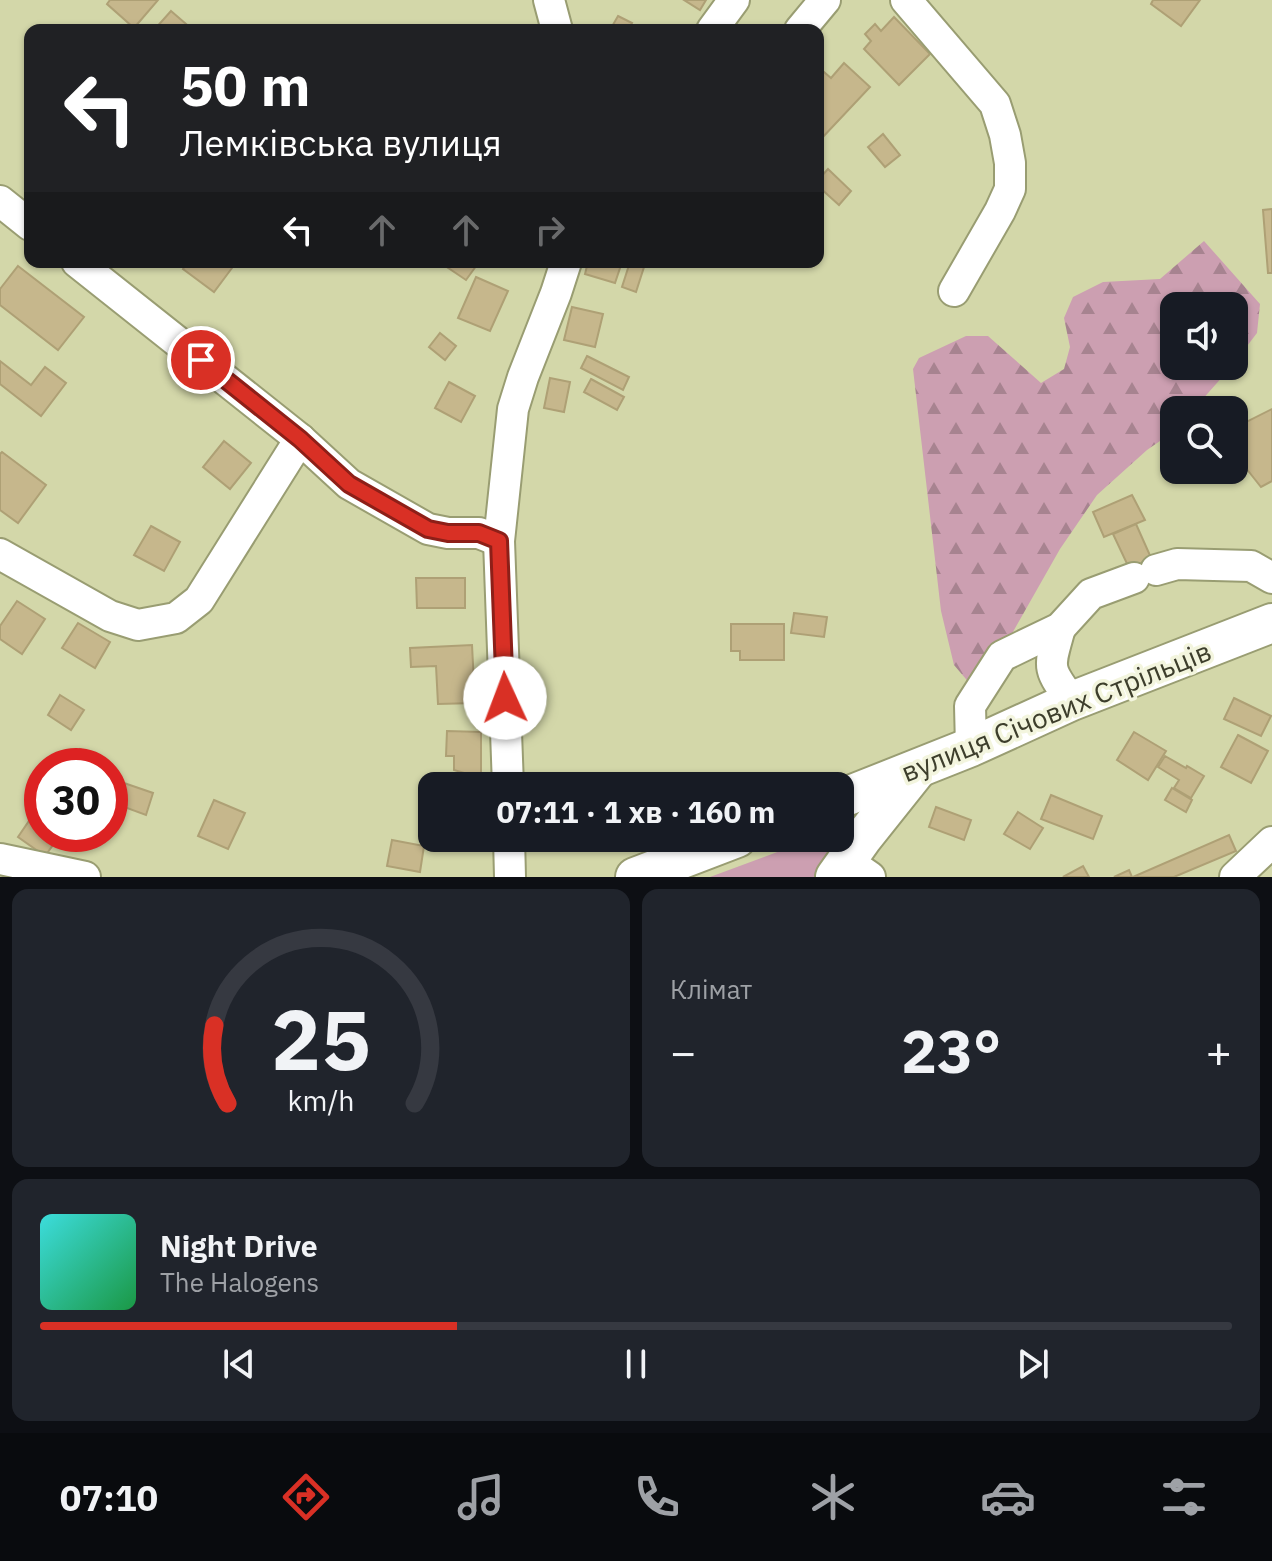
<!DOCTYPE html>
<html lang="uk">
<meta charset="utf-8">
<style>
:root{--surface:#171b24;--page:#20242c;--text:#f1f3f6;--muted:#9ea1a6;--line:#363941;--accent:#d93025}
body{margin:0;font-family:"IBM Plex Sans",sans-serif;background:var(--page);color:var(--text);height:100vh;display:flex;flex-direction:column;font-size:30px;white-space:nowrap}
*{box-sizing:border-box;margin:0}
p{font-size:26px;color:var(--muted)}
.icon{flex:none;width:44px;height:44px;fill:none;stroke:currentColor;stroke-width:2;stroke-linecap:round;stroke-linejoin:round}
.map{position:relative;height:877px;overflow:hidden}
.drawer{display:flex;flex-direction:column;gap:12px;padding:12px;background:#0d0f14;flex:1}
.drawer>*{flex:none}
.guide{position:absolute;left:24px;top:24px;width:800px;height:244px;border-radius:16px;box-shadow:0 2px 6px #0004;background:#202124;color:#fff;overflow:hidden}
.tools{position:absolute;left:1160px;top:292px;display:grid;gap:16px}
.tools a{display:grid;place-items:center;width:88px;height:88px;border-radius:16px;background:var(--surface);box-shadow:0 2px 6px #0004;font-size:40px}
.speed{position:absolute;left:24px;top:748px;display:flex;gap:16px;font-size:40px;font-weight:700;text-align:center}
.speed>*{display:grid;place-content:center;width:104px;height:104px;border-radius:50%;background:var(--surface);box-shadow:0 2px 6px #0004;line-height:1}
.speed .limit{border:12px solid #d22;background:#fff;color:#111}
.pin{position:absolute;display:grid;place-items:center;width:68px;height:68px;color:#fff;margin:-34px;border:4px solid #fff;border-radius:50%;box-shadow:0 2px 8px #0007}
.me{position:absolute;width:88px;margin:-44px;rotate:358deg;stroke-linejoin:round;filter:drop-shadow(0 0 6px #0008)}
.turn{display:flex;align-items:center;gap:28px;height:168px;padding:0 24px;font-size:36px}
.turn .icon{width:104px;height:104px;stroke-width:2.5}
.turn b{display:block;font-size:56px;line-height:68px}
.lanes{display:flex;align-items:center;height:76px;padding:0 24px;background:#0003;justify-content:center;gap:40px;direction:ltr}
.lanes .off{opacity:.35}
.big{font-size:60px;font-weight:800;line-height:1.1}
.drawer .card{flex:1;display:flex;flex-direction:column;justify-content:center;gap:12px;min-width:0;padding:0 28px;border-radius:16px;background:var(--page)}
.drawer .dial{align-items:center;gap:0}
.dial svg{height:208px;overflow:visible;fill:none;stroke:var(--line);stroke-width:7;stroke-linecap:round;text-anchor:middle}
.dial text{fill:var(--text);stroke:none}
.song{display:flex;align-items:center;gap:24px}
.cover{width:96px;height:96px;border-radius:12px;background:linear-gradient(135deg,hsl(180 70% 55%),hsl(140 70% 35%))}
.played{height:8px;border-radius:4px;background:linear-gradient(90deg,var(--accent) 35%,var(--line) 35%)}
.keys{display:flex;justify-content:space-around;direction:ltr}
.heat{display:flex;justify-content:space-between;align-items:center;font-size:44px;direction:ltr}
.drawer .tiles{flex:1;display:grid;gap:12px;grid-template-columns:1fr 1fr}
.card:last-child{grid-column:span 2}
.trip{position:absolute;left:418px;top:772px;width:436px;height:80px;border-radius:16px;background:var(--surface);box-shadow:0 2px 6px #0004;font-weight:800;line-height:80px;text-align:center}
.tabs{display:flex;height:128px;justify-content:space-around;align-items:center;background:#090b0e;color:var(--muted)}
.tabs .icon{width:56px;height:56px}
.tabs .active{color:var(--accent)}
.tabs b{font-size:36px;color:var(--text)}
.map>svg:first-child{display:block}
.green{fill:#cc9fb1}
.forest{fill:url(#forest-firs)}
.building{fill:#c6b78c;stroke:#aea075;stroke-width:2}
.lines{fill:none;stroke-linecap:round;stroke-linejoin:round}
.minor-casing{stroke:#999d72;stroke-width:34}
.major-casing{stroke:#999d72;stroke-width:42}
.minor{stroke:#fff;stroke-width:30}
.major{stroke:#fff;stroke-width:38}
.route-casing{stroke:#8d1f18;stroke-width:20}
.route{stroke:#d93025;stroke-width:14}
.labels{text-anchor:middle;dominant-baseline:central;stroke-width:7;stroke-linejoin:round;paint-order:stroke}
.street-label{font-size:28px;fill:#3d3e2c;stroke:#f3f5de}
</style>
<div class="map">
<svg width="1272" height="877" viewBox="0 0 1272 877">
<defs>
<pattern id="forest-firs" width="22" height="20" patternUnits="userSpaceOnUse" patternTransform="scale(2)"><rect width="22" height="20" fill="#cc9fb1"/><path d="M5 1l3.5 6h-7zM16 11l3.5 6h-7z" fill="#a78390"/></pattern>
</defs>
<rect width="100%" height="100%" fill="#d3d7a9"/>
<path class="green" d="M840,830H845L825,877H710L815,838H840Z"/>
<path class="forest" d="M1204,241L1260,304L1257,333L1234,363V306H1174V366H1232L1193,410H1174L1173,432L1147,450L1097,495L1060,549L1001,653L971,685L954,665L941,611L913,369L919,358L966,336H988L1041,383L1064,369L1070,347L1064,318L1073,297L1103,282L1160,279Z"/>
<g class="building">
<path d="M110,0H158L134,28L107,4Z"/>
<path d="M684,0H706L700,10Z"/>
<path d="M1153,0H1200L1181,26L1151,4Z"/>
<path d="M171,11L193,30H154Z"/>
<path d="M618,16L632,23L628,30H610Z"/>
<path d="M894,17L930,54L899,85L864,49L871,41L865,34L875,24L881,31Z"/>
<path d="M844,63L870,87L821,139L818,136V67L831,78Z"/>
<path d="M883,134L900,155L885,167L868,147Z"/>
<path d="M828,169L851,191L839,205L818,186V180Z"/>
<path d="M1272,209V273H1268L1263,210Z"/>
<path d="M188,262H225L232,268L214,292L183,269Z"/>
<path d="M442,262H479L466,280L441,263Z"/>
<path d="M588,262H622L615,283L585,274Z"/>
<path d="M630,262L644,267L636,292L622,287Z"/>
<path d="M18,266L84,317L58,350L0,305V289Z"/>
<path d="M476,277L508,291L490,331L458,318Z"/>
<path d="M572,307L603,314L595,347L564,340Z"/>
<path d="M440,333L456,346L445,360L429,347Z"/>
<path d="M587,356L629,377L623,390L581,368Z"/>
<path d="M0,361L31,385L45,367L66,383L41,416L0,384Z"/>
<path d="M550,378L570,382L564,412L544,408Z"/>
<path d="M591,379L624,397L617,410L584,392Z"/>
<path d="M449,382L475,396L461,422L435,408Z"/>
<path d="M1272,409V481L1261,487L1234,453V428Z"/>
<path d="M224,441L251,463L230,489L203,467Z"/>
<path d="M2,452L46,485L18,523L0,510V454Z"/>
<path d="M1132,495L1145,520L1104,537L1093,512Z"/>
<path d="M1136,524L1160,578L1138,587L1113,534Z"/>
<path d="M151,526L180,542L164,571L134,555Z"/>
<path d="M416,578H465V608H417Z"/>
<path d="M17,601L45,619L22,654L0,639V626Z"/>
<path d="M794,613L827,617L824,637L791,633Z"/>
<path d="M78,623L110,642L95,668L62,648Z"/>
<path d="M731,624H784V660H740V651H731Z"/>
<path d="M472,645L475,703L438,704L436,666L411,667L410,648Z"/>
<path d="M60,695L84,710L71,730L48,715Z"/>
<path d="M1234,698L1271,716L1261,736L1224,719Z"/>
<path d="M447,731L481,732V778L454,770V756H446Z"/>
<path d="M1134,732L1166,751L1148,780L1117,760Z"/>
<path d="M1238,735L1268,751L1251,783L1221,767Z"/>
<path d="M80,749L108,766H69Z"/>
<path d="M1165,756L1186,768L1187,766L1204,776L1191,798L1174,788L1179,780L1158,767Z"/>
<path d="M124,783L153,793L146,815L116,804Z"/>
<path d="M1172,788L1192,800L1186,812L1165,800Z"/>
<path d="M1051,795L1102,816L1093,839L1041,819Z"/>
<path d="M214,800L245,813L228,849L198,836Z"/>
<path d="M936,807L971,820L964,840L929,827Z"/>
<path d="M1018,812L1043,828L1030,849L1004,834Z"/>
<path d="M31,818L42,826V834H53L58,838L45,856L18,837Z"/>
<path d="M1229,835L1236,851L1174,877H1133Z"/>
<path d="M392,840L424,846L420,872L387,866Z"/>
<path d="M1083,866L1089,877H1063Z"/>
<path d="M1129,870L1132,877H1114Z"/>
</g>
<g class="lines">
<g class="minor-casing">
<g id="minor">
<path d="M549,0L557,30"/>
<path d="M906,0L995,104L1005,135L1010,163V189L1000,211L954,291"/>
<path d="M712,30L734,0"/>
<path d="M800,30L825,0"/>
<path d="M0,201L30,225"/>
<path d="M77,262L300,439L349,484L428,529L448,533H479L499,541"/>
<path d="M0,554L110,616L138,625L176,618L199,600L300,439"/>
<path d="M1156,570L1177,564L1251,566L1272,578"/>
<path d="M1060,628C1049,668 1046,667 1072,701"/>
<path d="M971,747L970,706L1002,656L1060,628L1091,594L1134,578"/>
<path d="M508,786L499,541L513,409L523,377L556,293L566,262"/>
<path d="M509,838L510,877"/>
<path d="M0,859L85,877"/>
<path d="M847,861L870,877"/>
<path d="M1235,877L1272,842"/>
</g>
</g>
<g class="major-casing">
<g id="major">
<path d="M840,799L971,747L1072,701L1272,623"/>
<path d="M635,877L737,838"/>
<path d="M835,877L862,839L917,770"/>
</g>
</g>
<use href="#minor" class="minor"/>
<use href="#major" class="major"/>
</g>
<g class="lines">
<g class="route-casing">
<path id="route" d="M201,360L300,439L349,484L428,529L448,533H479L499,541L505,698"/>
</g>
<use href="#route" class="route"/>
</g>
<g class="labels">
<g class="street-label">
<text transform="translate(1056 711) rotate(-22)">вулиця Січових Стрільців</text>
</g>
</g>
</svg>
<div class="tools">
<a><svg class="icon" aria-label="sound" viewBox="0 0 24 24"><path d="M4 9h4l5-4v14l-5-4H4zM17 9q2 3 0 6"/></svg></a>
<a><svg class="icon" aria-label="search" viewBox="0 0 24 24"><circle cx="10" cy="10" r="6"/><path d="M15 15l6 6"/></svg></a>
</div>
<div class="speed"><div class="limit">30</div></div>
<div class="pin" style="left:201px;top:360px;background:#d93025"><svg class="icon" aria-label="arrive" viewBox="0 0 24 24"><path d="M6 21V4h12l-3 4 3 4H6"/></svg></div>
<svg class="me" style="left:505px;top:698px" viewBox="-20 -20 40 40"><circle r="19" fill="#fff"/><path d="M0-13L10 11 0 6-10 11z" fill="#d93025"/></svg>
<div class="trip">07:11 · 1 хв · 160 m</div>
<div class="guide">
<div class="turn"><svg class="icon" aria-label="left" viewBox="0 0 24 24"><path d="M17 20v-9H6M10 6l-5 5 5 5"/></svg><div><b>50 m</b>Лемківська вулиця</div></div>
<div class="lanes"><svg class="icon" aria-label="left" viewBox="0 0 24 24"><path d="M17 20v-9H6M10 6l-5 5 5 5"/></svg><svg class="icon off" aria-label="ahead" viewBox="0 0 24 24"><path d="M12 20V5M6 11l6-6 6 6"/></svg><svg class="icon off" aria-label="ahead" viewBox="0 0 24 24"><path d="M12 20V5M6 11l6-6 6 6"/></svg><svg class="icon off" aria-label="right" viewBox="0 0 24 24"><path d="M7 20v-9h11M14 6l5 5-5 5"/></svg></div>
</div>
</div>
<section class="drawer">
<div class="tiles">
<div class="card dial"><svg viewBox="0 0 100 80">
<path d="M14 69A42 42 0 1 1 86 69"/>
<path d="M14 69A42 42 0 0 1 9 39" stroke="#d93025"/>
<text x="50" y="56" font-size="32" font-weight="700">25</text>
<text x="50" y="72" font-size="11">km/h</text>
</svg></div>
<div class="card"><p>Клімат</p>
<div class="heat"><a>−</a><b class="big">23°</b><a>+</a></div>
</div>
<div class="card">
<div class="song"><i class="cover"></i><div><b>Night Drive</b><p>The Halogens</p></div></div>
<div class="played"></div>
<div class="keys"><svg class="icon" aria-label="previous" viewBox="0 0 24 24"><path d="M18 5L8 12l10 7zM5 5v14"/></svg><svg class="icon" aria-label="pause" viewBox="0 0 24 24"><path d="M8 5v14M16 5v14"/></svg><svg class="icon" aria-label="next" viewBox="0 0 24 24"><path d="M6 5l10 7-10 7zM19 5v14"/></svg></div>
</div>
</div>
</section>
<nav class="tabs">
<b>07:10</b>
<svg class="icon active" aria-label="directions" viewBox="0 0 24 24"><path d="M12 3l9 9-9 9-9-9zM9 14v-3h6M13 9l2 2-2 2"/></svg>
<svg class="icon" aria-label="music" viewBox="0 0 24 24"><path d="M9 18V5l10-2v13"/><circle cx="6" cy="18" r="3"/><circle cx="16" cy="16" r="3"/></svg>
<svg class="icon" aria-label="phone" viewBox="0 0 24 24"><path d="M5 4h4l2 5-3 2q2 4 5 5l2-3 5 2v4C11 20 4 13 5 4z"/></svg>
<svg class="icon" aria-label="climate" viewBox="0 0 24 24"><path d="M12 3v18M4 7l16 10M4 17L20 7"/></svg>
<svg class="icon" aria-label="car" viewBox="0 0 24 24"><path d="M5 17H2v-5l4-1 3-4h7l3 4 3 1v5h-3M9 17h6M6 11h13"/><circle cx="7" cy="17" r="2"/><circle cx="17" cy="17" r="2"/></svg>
<svg class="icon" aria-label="filters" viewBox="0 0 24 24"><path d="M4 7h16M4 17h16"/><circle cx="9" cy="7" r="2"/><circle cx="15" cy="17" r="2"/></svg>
</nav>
